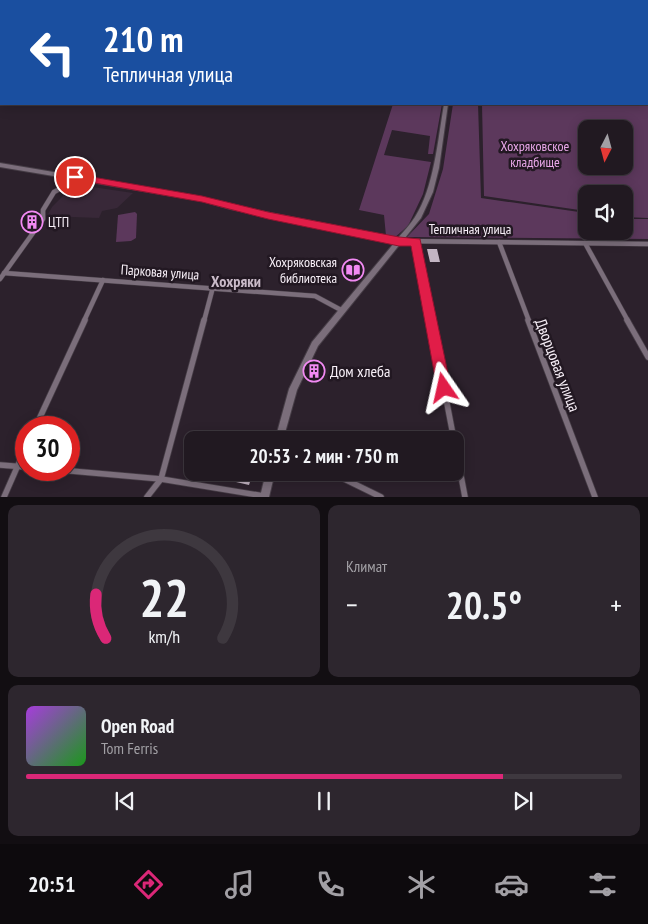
<!DOCTYPE html>
<html lang="ru">
<meta charset="utf-8">
<style>
:root{--surface:#211921;--page:#2d262e;--text:#f1f3f6;--muted:#a2a0a5;--line:#3e383f;--accent:#db2777}
body{margin:0;font-family:"PT Sans Narrow",sans-serif;background:var(--page);color:var(--text);height:100vh;display:flex;flex-direction:column;font-size:19px;white-space:nowrap}
*{box-sizing:border-box;margin:0}
p{font-size:16px;color:var(--muted)}
.icon{flex:none;width:28px;height:28px;fill:none;stroke:currentColor;stroke-width:2;stroke-linecap:round;stroke-linejoin:round}
.map{position:relative;height:497px;overflow:hidden}
.side{display:flex;flex-direction:column;gap:8px;padding:8px;background:#120e12;flex:1}
.side>*{flex:none}
.hud{position:absolute;left:0px;top:0px;width:649px;height:105px;box-shadow:0 2px 12px #0003,0 0 0 1px var(--line);background:#1a4fa0;color:#fff;overflow:hidden}
.needle{width:32px;rotate:186deg}
.controls{position:absolute;left:578px;top:120px;display:grid;gap:10px}
.controls a{display:grid;place-items:center;width:55px;height:55px;border-radius:10px;background:var(--surface);box-shadow:0 2px 12px #0003,0 0 0 1px var(--line);font-size:25px}
.speed{position:absolute;left:15px;top:416px;display:flex;gap:10px;font-size:25px;font-weight:700;text-align:center}
.speed>*{display:grid;place-content:center;width:65px;height:65px;border-radius:50%;background:var(--surface);box-shadow:0 2px 12px #0003,0 0 0 1px var(--line);line-height:1}
.speed .limit{border:8px solid #d22;background:#fff;color:#111}
.pin{position:absolute;display:grid;place-items:center;width:42px;height:42px;color:#fff;margin:-21px;border:2px solid #fff;border-radius:50%;box-shadow:0 1px 5px #0007}
.me{position:absolute;width:55px;margin:-28px;rotate:349deg;stroke-linejoin:round;filter:drop-shadow(0 0 4px #0008)}
.turn{display:flex;align-items:center;gap:18px;height:105px;padding:0 20px;font-size:22px}
.turn .icon{width:65px;height:65px;stroke-width:2.5}
.turn b{display:block;font-size:35px;line-height:42px}
.big{font-size:38px;font-weight:800;line-height:1.1}
.side .card{flex:1;display:flex;flex-direction:column;justify-content:center;gap:8px;min-width:0;padding:0 18px;border-radius:10px;background:var(--page)}
.side .dial{align-items:center;gap:0}
.dial svg{height:130px;overflow:visible;fill:none;stroke:var(--line);stroke-width:7;stroke-linecap:round;text-anchor:middle}
.dial text{fill:var(--text);stroke:none}
.song{display:flex;align-items:center;gap:15px}
.cover{width:60px;height:60px;border-radius:8px;background:linear-gradient(135deg,hsl(280 70% 55%),hsl(120 70% 35%))}
.played{height:5px;border-radius:2px;background:linear-gradient(90deg,var(--accent) 80%,var(--line) 80%)}
.keys{display:flex;justify-content:space-around;direction:ltr}
.heat{display:flex;justify-content:space-between;align-items:center;font-size:28px;direction:ltr}
.side .tiles{flex:1;display:grid;gap:8px;grid-template-columns:1fr 1fr}
.card:last-child{grid-column:span 2}
.trip{position:absolute;left:184px;top:431px;width:280px;height:50px;border-radius:10px;background:var(--surface);box-shadow:0 2px 12px #0003,0 0 0 1px var(--line);font-weight:800;line-height:50px;text-align:center}
.menu{display:flex;height:80px;justify-content:space-around;align-items:center;background:#0d0a0d;color:var(--muted)}
.menu .icon{width:35px;height:35px}
.menu .selected{color:var(--accent)}
.menu b{font-size:22px;color:var(--text)}
.map>svg:first-child{display:block}
.built{fill:#382838}
.green{fill:#5c385c;fill-rule:evenodd}
.building{fill:#c3b5c3}
.lines{fill:none;stroke-linecap:round;stroke-linejoin:round}
.street-far2-casing{stroke:#463d46;stroke-width:4.5}
.street-far1-casing{stroke:#463d46;stroke-width:5.5}
.street-casing{stroke:#463d46;stroke-width:7}
.secondary-casing{stroke:#463d46;stroke-width:2}
.street-far2{stroke:#7b6e7b;stroke-width:3}
.street-far1{stroke:#7b6e7b;stroke-width:4.5}
.street{stroke:#7b6e7b;stroke-width:5.5}
.secondary{fill:#7b6e7b;fill-rule:evenodd}
.route{fill:#e11d48;stroke:#92132f}
.labels{text-anchor:middle;dominant-baseline:central;stroke-width:5;stroke-linejoin:round;paint-order:stroke}
.park-label{font-size:14px;fill:#e8a7e8;stroke:#221822}
.poi-label{font-size:14px;fill:#f8f0f8;stroke:#221822;text-anchor:start}
.street-label{font-size:14px;fill:#f8f0f8;stroke:#221822}
.quarter-label{font-size:16px;font-weight:bold;fill:#cabbc9;stroke:#221822}
.near-street-label{font-size:16px;fill:#f8f0f8;stroke:#221822}
.near-poi-label{font-size:16px;fill:#f8f0f8;stroke:#221822;text-anchor:start}
</style>
<div class="map">
<svg width="648" height="497" viewBox="0 0 648 497">
<rect width="100%" height="100%" fill="#2c212c"/>
<path class="built" d="M79,185L133,193L117,208L102,211L99,218L47,216L52,207L73,186Z"/>
<g class="green">
<path d="M0,0H209L1,1L0,14Z"/>
<path d="M622,0H648V218L624,217V194H586V211L484,196L482,104H648V1ZM586,129H624V166H586Z"/>
<path d="M393,104H442L433,154H428L430,136L392,130L384,155L431,162L423,194L408,226L394,238L386,236L384,215L359,210Z"/>
<path d="M453,104H478L481,198L586,213V231H624V219H648V239L407,237L429,214L443,169Z"/>
<path d="M135,212L137,214L136,238L131,241L116,242L118,215Z"/>
</g>
<g class="building">
<path d="M427,249H437L440,262H430Z"/>
<path d="M239,472H253L249,485L236,482Z"/>
</g>
<g class="lines">
<g class="street-far2-casing">
<path id="street-far2" d="M68,185L75,177"/>
</g>
<g class="street-far1-casing">
<g id="street-far1">
<path d="M399,241L648,244"/>
<path d="M416,242L431,321"/>
<path d="M499,242L529,321"/>
<path d="M585,243L628,321"/>
<path d="M4,273L315,296L341,310"/>
<path d="M0,279L43,219V210L54,192L69,184"/>
<path d="M84,321L103,280"/>
<path d="M204,321L213,287"/>
</g>
</g>
<g class="street-casing">
<g id="street">
<path d="M431,320L454,440"/>
<path d="M528,320L595,497"/>
<path d="M627,320L648,357"/>
<path d="M35,428L85,320"/>
<path d="M455,444L465,497"/>
<path d="M0,465L26,467"/>
<path d="M60,470L161,479L264,496"/>
<path d="M330,472L381,497"/>
<path d="M4,497L26,447"/>
<path d="M147,497L161,479L204,320"/>
</g>
</g>
<g class="secondary-casing">
<g id="secondary">
<path d="M458,0H462V1H459Z"/>
<path d="M444,104H448L439,168L433,192L421,218L318,346L297,390L283,440H275L289,389L312,342L395,242L230,209L202,201L0,167V163L202,197L230,205L398,238C403,232 410,225 415,217C434,188 438,139 444,104Z"/>
<path d="M266,472H275L269,497H260Z"/>
</g>
</g>
<use href="#street-far2" class="street-far2"/>
<use href="#street-far1" class="street-far1"/>
<use href="#street" class="street"/>
<use href="#secondary" class="secondary"/>
</g>
<path class="route" d="M75,174L202,196L268,212L399,237L420,239L451,388L449,392L444,394L439,392L437,388L411,246H399L268,219L202,202L72,179L70,177Z"/>
<defs>
<g id="building-ring" transform="scale(1.125)"><circle r="9.5" fill="#221822" stroke="#f28af3" stroke-width="1.5"/><path d="M-4-6H4V6H1V3H-1V6H-4ZM-2.5-4.3h1.7v1.8h-1.7ZM.8-4.3h1.7v1.8H.8ZM-2.5-1h1.7V.8h-1.7ZM.8-1h1.7V.8H.8Z" fill="#f28af3"/></g>
<g id="library-ring" transform="scale(1.125)"><circle r="9.5" fill="#221822" stroke="#f28af3" stroke-width="1.5"/><path d="M-6-4Q-3-5.5-.7-3.5V5Q-3 3-6 4ZM6-4Q3-5.5 .7-3.5V5Q3 3 6 4Z" fill="#f28af3"/></g>
</defs>
<g fill-rule="evenodd">
<use href="#building-ring" x="32" y="222"/>
<use href="#library-ring" x="353" y="270"/>
<use href="#building-ring" x="314" y="371"/>
</g>
<g class="labels">
<g class="park-label">
<text x="535" y="146">Хохряковское<tspan x="535" dy="16">кладбище</tspan></text>
</g>
<g class="poi-label">
<text x="48" y="222">ЦТП</text>
<text x="337" y="262" text-anchor="end">Хохряковская<tspan x="337" dy="16">библиотека</tspan></text>
</g>
<g class="street-label">
<text x="470" y="229">Тепличная улица</text>
<text transform="translate(160 272) rotate(4)">Парковая улица</text>
</g>
<g class="quarter-label">
<text x="236" y="281">Хохряки</text>
</g>
<g class="near-street-label">
<text transform="translate(558 365) rotate(69)">Дворцовая улица</text>
</g>
<g class="near-poi-label">
<text x="330" y="371">Дом хлеба</text>
</g>
</g>
</svg>
<div class="controls">
<a><svg class="needle" viewBox="-14 -14 28 28"><path d="M0-13l5 13h-10z" fill="#e53935"/><path d="M0 13l5-13h-10z" fill="#a2a0a5"/></svg></a>
<a><svg class="icon" aria-label="sound" viewBox="0 0 24 24"><path d="M4 9h4l5-4v14l-5-4H4zM17 9q2 3 0 6"/></svg></a>
</div>
<div class="speed"><div class="limit">30</div></div>
<div class="pin" style="left:75px;top:177px;background:#d93025"><svg class="icon" aria-label="arrive" viewBox="0 0 24 24"><path d="M6 21V4h12l-3 4 3 4H6"/></svg></div>
<svg class="me" style="left:444px;top:388px" viewBox="-20 -20 40 40"><path d="M0-17L14 15 0 8-14 15z" fill="#e11d48" stroke="#fff" stroke-width="4"/></svg>
<div class="trip">20:53 · 2 мин · 750 m</div>
<div class="hud">
<div class="turn"><svg class="icon" aria-label="left" viewBox="0 0 24 24"><path d="M17 20v-9H6M10 6l-5 5 5 5"/></svg><div><b>210 m</b>Тепличная улица</div></div>
</div>
</div>
<section class="side">
<div class="tiles">
<div class="card dial"><svg viewBox="0 0 100 80">
<path d="M14 69A42 42 0 1 1 86 69"/>
<path d="M14 69A42 42 0 0 1 8 42" stroke="#db2777"/>
<text x="50" y="56" font-size="32" font-weight="700">22</text>
<text x="50" y="72" font-size="11">km/h</text>
</svg></div>
<div class="card"><p>Климат</p>
<div class="heat"><a>−</a><b class="big">20.5°</b><a>+</a></div>
</div>
<div class="card">
<div class="song"><i class="cover"></i><div><b>Open Road</b><p>Tom Ferris</p></div></div>
<div class="played"></div>
<div class="keys"><svg class="icon" aria-label="previous" viewBox="0 0 24 24"><path d="M18 5L8 12l10 7zM5 5v14"/></svg><svg class="icon" aria-label="pause" viewBox="0 0 24 24"><path d="M8 5v14M16 5v14"/></svg><svg class="icon" aria-label="next" viewBox="0 0 24 24"><path d="M6 5l10 7-10 7zM19 5v14"/></svg></div>
</div>
</div>
</section>
<nav class="menu">
<b>20:51</b>
<svg class="icon selected" aria-label="directions" viewBox="0 0 24 24"><path d="M12 3l9 9-9 9-9-9zM9 14v-3h6M13 9l2 2-2 2"/></svg>
<svg class="icon" aria-label="music" viewBox="0 0 24 24"><path d="M9 18V5l10-2v13"/><circle cx="6" cy="18" r="3"/><circle cx="16" cy="16" r="3"/></svg>
<svg class="icon" aria-label="phone" viewBox="0 0 24 24"><path d="M5 4h4l2 5-3 2q2 4 5 5l2-3 5 2v4C11 20 4 13 5 4z"/></svg>
<svg class="icon" aria-label="climate" viewBox="0 0 24 24"><path d="M12 3v18M4 7l16 10M4 17L20 7"/></svg>
<svg class="icon" aria-label="car" viewBox="0 0 24 24"><path d="M5 17H2v-5l4-1 3-4h7l3 4 3 1v5h-3M9 17h6M6 11h13"/><circle cx="7" cy="17" r="2"/><circle cx="17" cy="17" r="2"/></svg>
<svg class="icon" aria-label="filters" viewBox="0 0 24 24"><path d="M4 7h16M4 17h16"/><circle cx="9" cy="7" r="2"/><circle cx="15" cy="17" r="2"/></svg>
</nav>
